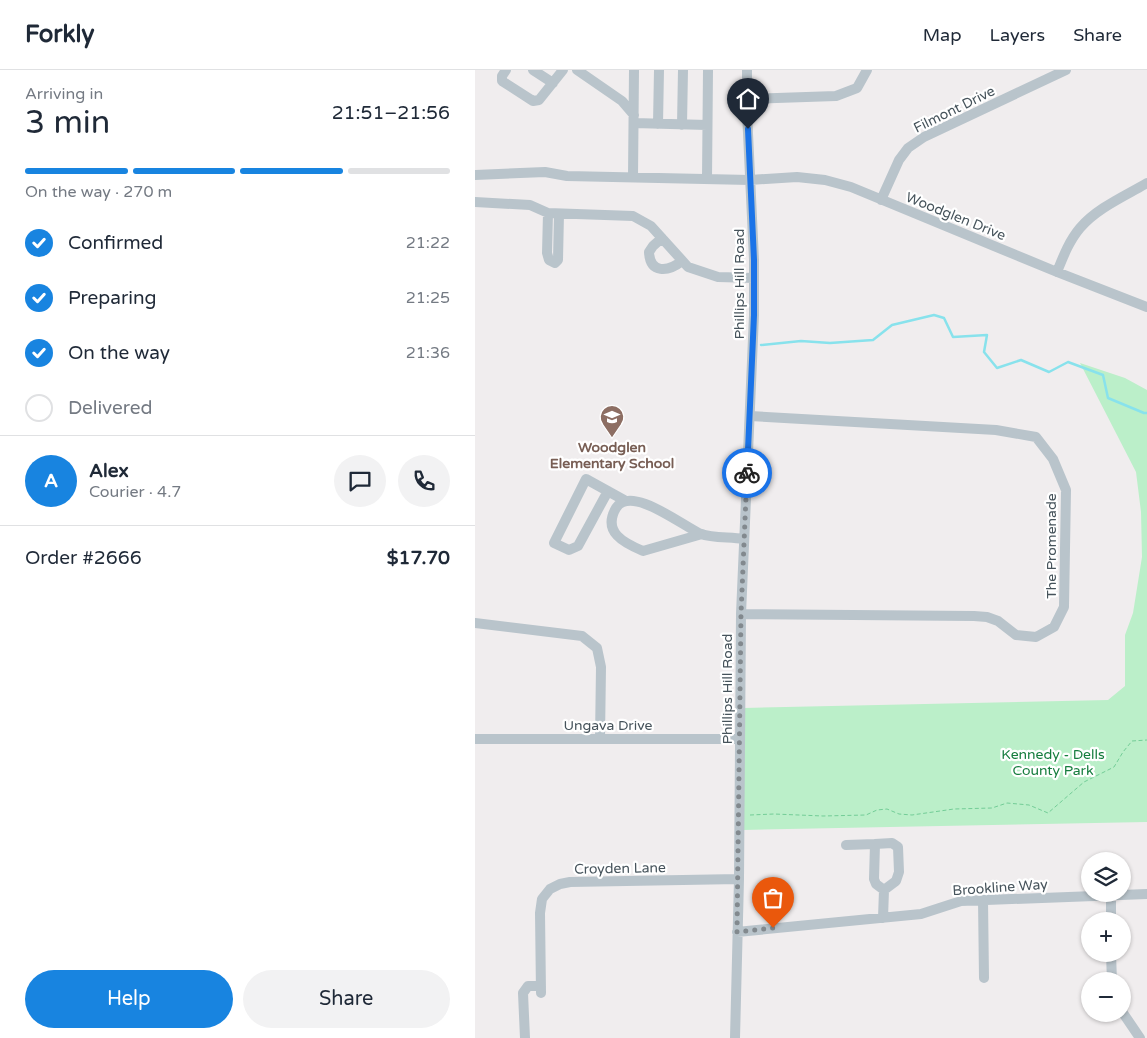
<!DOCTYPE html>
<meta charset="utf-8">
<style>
:root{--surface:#fff;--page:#f2f2f3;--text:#1f2937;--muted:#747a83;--line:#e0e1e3;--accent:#1884e0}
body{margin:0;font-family:"Varela Round",sans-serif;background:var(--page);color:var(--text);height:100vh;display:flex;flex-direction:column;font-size:19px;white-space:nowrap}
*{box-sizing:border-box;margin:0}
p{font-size:16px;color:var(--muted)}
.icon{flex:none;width:28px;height:28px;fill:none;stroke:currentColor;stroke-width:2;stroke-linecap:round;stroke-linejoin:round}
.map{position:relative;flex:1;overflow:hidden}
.side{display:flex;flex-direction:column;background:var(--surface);width:475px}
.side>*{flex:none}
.buttons{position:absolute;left:606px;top:782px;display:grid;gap:10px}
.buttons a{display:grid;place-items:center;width:50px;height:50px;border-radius:50%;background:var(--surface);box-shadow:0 1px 4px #0004;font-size:25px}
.pin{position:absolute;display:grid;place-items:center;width:42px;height:42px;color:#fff;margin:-51px -21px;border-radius:50% 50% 50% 0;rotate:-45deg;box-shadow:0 0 5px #0007}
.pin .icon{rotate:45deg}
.courier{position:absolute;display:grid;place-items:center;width:50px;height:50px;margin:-25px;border:4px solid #1a73e8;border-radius:50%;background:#fff;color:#222;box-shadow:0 1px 6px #0007}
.headline em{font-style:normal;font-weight:600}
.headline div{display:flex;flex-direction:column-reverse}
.headline{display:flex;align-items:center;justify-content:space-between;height:85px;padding:0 25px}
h1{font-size:32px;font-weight:600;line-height:38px}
.bar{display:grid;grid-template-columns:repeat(4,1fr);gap:8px 5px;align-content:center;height:60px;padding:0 25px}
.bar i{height:6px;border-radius:4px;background:var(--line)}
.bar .active{background:var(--accent)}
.bar p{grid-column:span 4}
.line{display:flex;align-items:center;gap:12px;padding:0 25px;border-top:1px solid var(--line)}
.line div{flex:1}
.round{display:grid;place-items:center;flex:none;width:52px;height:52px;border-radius:26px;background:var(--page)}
ol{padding:0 25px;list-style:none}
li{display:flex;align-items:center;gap:15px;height:55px}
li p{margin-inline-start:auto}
li .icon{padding:5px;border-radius:50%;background:var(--accent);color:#fff;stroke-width:4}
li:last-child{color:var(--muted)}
li i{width:28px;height:28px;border:2px solid var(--line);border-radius:50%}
.primary-button{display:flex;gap:10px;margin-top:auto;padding:10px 25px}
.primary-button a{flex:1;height:58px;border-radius:30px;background:var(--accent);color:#fff;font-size:20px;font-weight:600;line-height:58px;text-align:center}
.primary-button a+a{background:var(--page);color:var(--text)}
header{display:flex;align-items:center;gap:30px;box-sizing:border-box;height:70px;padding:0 25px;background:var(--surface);border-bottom:1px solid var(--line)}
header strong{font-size:24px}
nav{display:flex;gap:28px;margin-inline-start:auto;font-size:18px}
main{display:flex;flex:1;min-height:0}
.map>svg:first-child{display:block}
</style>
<header>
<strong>Forkly</strong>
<nav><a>Map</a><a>Layers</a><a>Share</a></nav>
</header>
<main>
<section class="side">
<div class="headline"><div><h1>3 min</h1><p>Arriving in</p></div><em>21:51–21:56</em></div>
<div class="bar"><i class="active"></i><i class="active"></i><i class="active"></i><i></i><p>On the way · 270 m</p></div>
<ol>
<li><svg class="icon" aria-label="check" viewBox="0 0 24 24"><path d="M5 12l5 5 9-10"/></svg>Confirmed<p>21:22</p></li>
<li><svg class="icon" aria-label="check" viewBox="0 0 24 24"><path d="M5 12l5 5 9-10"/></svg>Preparing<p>21:25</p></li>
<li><svg class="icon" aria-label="check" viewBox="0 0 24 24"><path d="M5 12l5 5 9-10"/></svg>On the way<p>21:36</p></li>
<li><i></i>Delivered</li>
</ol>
<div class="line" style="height:90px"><b class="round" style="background:var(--accent);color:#fff">A</b><div><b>Alex</b><p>Courier · 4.7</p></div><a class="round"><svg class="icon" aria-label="chat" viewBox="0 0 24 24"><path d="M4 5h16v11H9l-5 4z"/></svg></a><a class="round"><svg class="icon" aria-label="phone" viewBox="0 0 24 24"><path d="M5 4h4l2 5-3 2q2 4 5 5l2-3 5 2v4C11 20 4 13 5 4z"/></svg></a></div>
<div class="line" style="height:65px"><div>Order #2666</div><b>$17.70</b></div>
<div class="primary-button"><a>Help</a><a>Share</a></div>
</section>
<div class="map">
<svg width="672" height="968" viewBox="0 0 672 968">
<rect width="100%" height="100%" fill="#f0edee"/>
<path fill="#bbefc9" d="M605,293l45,15 22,12v432l-404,8 1,-122 364,-8 17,-14v-51l8,-22 9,-56 -1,-45 -5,-40z"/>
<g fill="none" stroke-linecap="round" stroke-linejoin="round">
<path stroke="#88e2ec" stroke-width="2.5" d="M286,275l40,-4 29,2 43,-3 19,-15 42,-10 10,3 9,19 34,-2 -3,17 13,16 24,-8 28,12 19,-10 35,13 5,23 36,15h3"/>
<path stroke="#73cd97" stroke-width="1" stroke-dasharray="4 2.5" stroke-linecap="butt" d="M275,745l24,-1 49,2 43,-1 11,-5 10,-1 12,5 13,1 42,-6 38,-1 15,-5 22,2 19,8 36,-31 30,-15 9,-15 9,-11 15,-1"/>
<path stroke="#b9c4cb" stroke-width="10" d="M31,0l-4,6v5l31,20 6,-1 24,-30
M58,0l20,13
M102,0l45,31 12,14
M272,29l89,-3 21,-8 10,-18
M159,53l73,2
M183,54l1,-54
M207,55l1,-55
M0,105l70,-3 22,4 183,4 47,-3 28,3 26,7 206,85 90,35
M158,107l1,-107
M232,109l1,-109
M406,130l18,-40 9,-12 16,-11 142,-67
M0,132l55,3 18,8 85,3 18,10 37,41 30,10 36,1
M73,143l-1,40 2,7 6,3 3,-3 1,-46
M187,168l-9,8 -4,6c1,22 19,20 33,9
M582,202c6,-15 12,-31 23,-44 17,-20 45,-32 67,-45
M133,421l-30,55 -9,4 -15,-7 32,-64 38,21
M227,464l-59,17c-19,-8 -41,-19 -27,-43 15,-24 68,19 85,26 11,4 30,3 42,5
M266,544l233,2 13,1 11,4 18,14 20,2 18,-10 10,-20 2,-117 -13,-31 -17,-22 -40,-7 -246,-14
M0,553l107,13 15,12 4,19 -1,71
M0,669h265
M371,775l29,-1
M636,825v26
M508,830l1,78
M408,848l1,-28 -8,-6 -2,-5 1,-35 17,-1 6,4 1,25 -3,9 -12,9
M262,862l184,-18 40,-13 186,-7
M636,884l1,27
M66,923l-1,-80 2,-14 8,-10 10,-5 10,-2 169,-3
M648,943l17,25
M50,968l-2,-45 5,-7h13
M260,968l4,-159 2,-265 13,-299v-55l-7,-148v-42"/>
</g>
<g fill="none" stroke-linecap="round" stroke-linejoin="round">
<path stroke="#82898e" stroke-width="5" stroke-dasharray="0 9" d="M272,403l-6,141 -4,318 36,-4"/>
<path stroke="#1a73e8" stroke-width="6" d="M272,403l7,-158v-55l-6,-131"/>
</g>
<defs>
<g id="school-pin" transform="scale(1.25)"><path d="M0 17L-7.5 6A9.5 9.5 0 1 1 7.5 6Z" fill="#8d6e63" stroke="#fff"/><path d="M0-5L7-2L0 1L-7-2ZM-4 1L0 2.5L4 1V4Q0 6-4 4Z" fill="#fff"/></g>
</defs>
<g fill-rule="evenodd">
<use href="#school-pin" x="137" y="347"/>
</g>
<g text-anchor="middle" stroke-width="4.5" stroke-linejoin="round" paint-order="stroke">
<g font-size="14" fill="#46535b" stroke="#fff">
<text transform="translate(479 39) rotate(-26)" y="5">Filmont Drive</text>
<text transform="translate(481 146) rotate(22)" y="5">Woodglen Drive</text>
<text transform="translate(264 214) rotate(-90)" y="5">Phillips Hill Road</text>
<text transform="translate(576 476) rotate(-90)" y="5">The Promenade</text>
<text transform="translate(252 619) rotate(-90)" y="5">Phillips Hill Road</text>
<text x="133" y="660">Ungava Drive</text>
<text transform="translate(145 798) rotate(-1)" y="5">Croyden Lane</text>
<text transform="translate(525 817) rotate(-4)" y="5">Brookline Way</text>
</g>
<g font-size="14" font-weight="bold" fill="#785e54" stroke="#fff">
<text x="137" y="382">Woodglen<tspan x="137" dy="16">Elementary School</tspan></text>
</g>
<g font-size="14" fill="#167d3e" stroke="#fff">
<text x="578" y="689">Kennedy - Dells<tspan x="578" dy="16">County Park</tspan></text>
</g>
</g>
</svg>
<div class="buttons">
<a><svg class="icon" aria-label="layers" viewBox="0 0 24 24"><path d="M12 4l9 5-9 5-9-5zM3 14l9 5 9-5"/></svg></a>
<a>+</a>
<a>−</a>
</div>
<div class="pin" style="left:298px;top:858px;background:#ea580c"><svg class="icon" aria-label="bag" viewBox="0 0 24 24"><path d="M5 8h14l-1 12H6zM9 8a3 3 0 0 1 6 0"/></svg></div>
<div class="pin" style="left:273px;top:59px;background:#1f2937"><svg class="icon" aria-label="home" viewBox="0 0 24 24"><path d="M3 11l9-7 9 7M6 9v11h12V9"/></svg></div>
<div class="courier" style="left:272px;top:403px"><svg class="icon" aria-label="bike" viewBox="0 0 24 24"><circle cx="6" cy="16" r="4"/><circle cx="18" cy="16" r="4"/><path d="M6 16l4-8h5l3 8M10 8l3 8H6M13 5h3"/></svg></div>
</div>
</main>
